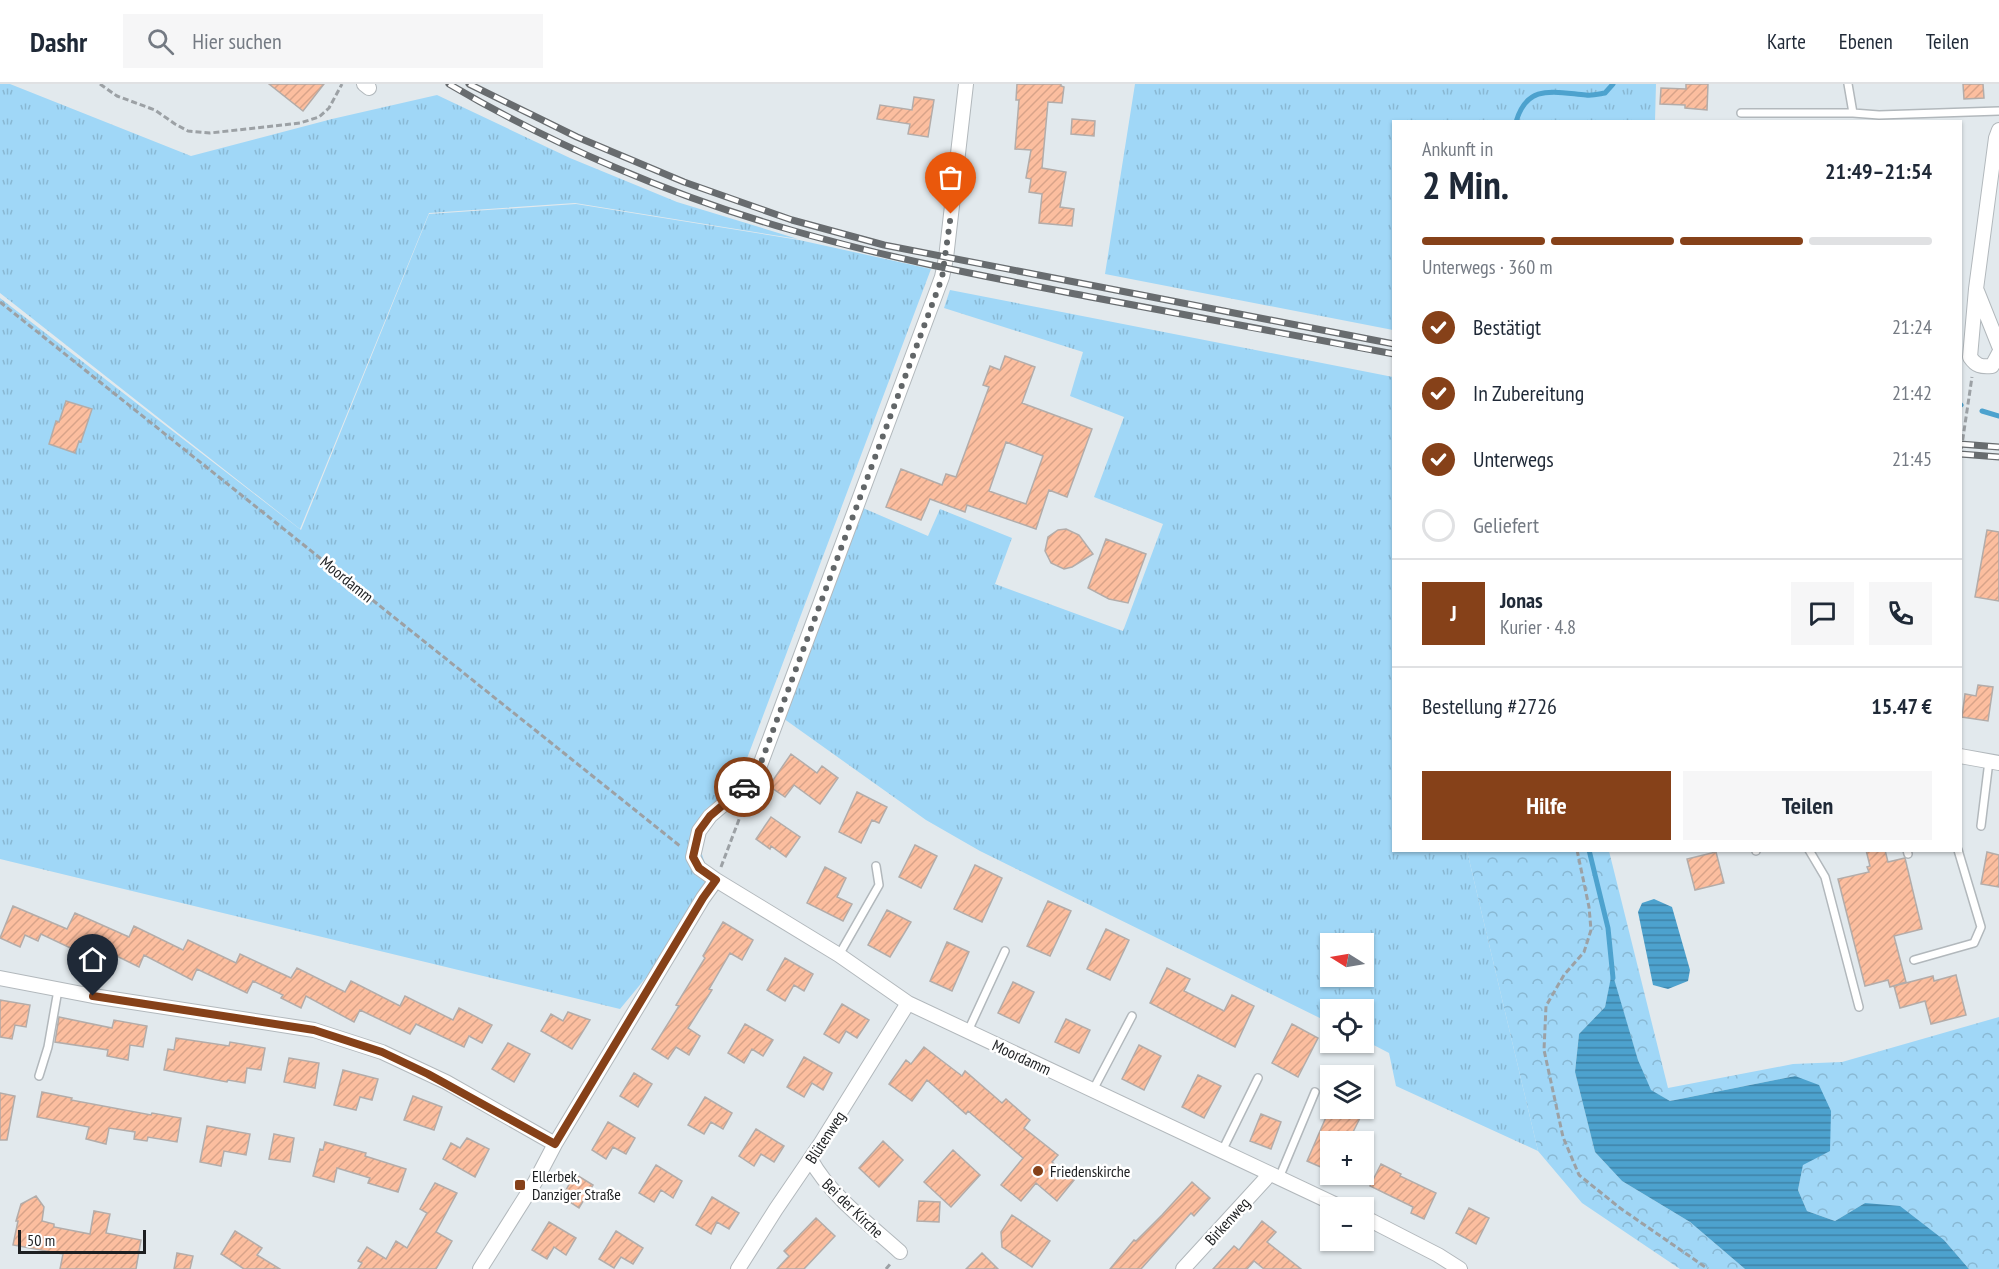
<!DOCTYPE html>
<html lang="de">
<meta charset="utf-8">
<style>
:root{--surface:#fff;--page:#f6f6f7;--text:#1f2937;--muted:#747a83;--line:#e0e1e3;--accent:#864119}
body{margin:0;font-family:"PT Sans Narrow",sans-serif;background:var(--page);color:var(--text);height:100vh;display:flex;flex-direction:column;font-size:22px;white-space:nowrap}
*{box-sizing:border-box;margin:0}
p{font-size:20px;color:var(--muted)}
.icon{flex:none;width:33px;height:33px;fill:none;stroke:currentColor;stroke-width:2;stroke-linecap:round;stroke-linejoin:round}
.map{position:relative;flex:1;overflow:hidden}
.drawer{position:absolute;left:1392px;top:36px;width:570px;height:732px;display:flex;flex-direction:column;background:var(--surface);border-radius:0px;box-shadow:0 2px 4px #0004}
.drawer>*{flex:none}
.needle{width:39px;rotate:281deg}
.buttons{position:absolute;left:1320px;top:849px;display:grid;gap:12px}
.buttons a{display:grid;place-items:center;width:54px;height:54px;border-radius:0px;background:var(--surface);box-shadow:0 2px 4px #0004;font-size:30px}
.scale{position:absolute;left:18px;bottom:15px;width:128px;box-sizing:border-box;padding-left:6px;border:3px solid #1d1f21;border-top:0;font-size:16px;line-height:21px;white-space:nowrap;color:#1d1f21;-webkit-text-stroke:4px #fff;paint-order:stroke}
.pin{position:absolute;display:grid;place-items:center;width:51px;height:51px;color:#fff;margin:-62px -26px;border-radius:50% 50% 50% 0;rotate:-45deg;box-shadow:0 0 6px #0007}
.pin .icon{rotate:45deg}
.courier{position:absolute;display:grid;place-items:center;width:60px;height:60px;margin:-30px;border:4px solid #864119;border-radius:50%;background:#fff;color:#222;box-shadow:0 2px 8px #0007}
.head em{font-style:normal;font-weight:700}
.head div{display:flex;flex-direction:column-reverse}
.head{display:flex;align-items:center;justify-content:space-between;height:102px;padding:0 30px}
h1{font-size:39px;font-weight:700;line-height:45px}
.bar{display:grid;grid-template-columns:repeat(4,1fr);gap:9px 6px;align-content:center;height:72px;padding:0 30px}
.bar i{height:8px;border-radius:4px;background:var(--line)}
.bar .on{background:var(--accent)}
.bar p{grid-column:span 4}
.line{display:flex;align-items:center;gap:15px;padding:0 30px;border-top:2px solid var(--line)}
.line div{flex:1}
.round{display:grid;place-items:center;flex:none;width:63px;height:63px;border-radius:0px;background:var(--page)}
ol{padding:0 30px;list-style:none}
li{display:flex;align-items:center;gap:18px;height:66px}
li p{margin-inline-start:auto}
li .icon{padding:6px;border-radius:50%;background:var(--accent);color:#fff;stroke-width:4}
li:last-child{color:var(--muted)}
li i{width:33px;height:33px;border:3px solid var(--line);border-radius:50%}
.button{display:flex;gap:12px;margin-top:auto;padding:12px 30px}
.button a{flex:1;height:69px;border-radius:0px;background:var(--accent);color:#fff;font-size:24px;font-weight:700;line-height:69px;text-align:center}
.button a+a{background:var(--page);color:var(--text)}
header{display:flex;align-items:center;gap:36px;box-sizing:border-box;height:84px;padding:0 30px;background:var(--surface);border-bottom:2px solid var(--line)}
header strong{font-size:28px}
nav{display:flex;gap:33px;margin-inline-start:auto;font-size:21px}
.search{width:420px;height:54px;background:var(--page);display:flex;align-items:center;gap:15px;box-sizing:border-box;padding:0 21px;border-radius:0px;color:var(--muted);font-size:22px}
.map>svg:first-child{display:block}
</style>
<header>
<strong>Dashr</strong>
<div class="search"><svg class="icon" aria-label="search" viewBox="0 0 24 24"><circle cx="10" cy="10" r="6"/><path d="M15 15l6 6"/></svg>Hier suchen</div>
<nav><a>Karte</a><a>Ebenen</a><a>Teilen</a></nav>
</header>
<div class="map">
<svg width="1999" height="1185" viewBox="0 0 1999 1185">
<defs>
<pattern id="grass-tufts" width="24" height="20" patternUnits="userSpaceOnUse" patternTransform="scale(1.5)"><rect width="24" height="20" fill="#a0d7f7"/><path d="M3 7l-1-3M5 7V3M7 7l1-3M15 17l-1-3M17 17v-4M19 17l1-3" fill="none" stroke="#89b8d3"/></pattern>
<pattern id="forest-crowns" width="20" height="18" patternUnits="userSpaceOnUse" patternTransform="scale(1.5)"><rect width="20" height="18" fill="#a0d7f7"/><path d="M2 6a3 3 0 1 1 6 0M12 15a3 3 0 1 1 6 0" fill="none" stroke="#89b8d3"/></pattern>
<pattern id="water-rules" width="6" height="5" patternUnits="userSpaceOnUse" patternTransform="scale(1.5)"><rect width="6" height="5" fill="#4da2ce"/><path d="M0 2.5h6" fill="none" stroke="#3f83a7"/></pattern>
<pattern id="building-hatch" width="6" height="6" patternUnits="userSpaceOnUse" patternTransform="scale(1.5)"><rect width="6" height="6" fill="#fcbe9f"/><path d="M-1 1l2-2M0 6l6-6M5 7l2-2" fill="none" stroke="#d8a389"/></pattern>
</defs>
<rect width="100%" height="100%" fill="#e2e9ed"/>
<path fill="url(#grass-tufts)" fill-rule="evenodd" d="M0,0h10l181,72 141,-37 105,-24 133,63 107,44 121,37 -223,-36 -146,10 -129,316 -300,-236z
M1135,0h521l-1,37 -261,1 -1,208 -288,-56z
M576,120l223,36 132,29 -194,516c-16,18 -39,19 -42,48l20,61 -95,115 -620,-150v-561l301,232 128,-316z
M950,206l443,87 1,473 73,1 71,300 -142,-65 -7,-33 -25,-13v-30h-34v13l-350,-172 -54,-31 -146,-104 83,-208 65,28 12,-27 72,29 -17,46 128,47 40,-107 -69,-27 30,-80 -54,-21 13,-44 -139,-44zM1330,860h34v32h-34z"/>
<path fill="url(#forest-crowns)" d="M1467,767h142l59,237 125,-24 49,-2 157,-45v252h-30l-25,-29 -79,-37 -30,18 -28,-10 -9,-21 5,-25 -8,-89 -125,25 -20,-11 -12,-30 -26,-86 -7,33 -26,27 -4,38 20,80 27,29 68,41 55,47h-65l-98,-66 -44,-52z"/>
<path fill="url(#water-rules)" d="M1654,815l18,8 18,63 -2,11 -20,8 -15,-4 -15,-73 4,-9z
M1612,888l26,88 13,30 19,11 125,-25 24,9 12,26 -1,40 -27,14 -5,25 9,21 28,10 30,-18 35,3 44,34 25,29h-224l-55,-47 -68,-41 -27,-29 -20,-80 4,-38 26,-27z"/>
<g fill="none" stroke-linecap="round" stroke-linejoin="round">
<path stroke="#4da2ce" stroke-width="5" d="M1516,38c11,-38 36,-30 70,-27 6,1 13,-1 19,-2l8,-9
M1960,320l1,1
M1982,327l17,5
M1589,766l19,78 5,50"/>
</g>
<path fill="url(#building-hatch)" stroke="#b3aca9" stroke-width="1.5" fill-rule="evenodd" d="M269,0h55l-21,27z
M1017,0h44v2l3,1 -2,16 -14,-1 -6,66 24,4 -6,35 14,2 -2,17 -33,-3 3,-29 -13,-2 2,-13 -5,-1 5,-28 -16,-1 4,-49h-3z
M1686,0h22l-1,26 -22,-2v-3l-25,-1 1,-16 25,1z
M1963,0h20l1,14 -20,1z
M914,13l20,3 -6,37 -20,-3 2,-10 -33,-5 3,-14 32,5z
M1072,35l23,2 -1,15 -23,-2z
M1005,272l30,11 -13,36 70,26 -25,68 -18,-7 -13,39 -69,-24 -2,7 -35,-13 -9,21 -35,-13 15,-38 41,16 4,-11 10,3 33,-90 -6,-2 7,-19 10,4zM1006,358l37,14 -17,48 -37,-13z
M66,317l26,8 -11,33 -2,-1 -4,12 -26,-9 7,-23 3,1z
M1066,445l13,6 14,19 -21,13 -8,2 -13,-6 -6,-12 3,-14 10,-7z
M1987,446l12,2v69l-24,-4z
M1106,455l40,15 -18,49 -19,-4 -21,-11z
M1978,601l15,2 -5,34 -26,-4 3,-23 11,2z
M791,670l26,19 5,-7 16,12 -18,26 -26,-19 -9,12 -16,-11z
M857,708l30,15 -8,16 -7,-3 -11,23 -22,-11z
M771,733l29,20 -14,20 -15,-11 -1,3 -14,-10z
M915,761l22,11 -16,32 -22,-11z
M1866,766h19l3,12 17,-4 17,71 -28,7 12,46 -16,5 -2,-7 -23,6 -27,-107 31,-7 -2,-5 3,-1z
M1716,768l8,31 -29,7 -8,-31z
M1987,768l12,3v32l-18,-3z
M975,781l27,13 -20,44 -28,-13z
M825,783l21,11 -9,19 15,7 -9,17 -36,-18z
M1048,817l23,10 -21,45 -23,-10z
M13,822l54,23 8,-16 54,24 5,-11 49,24 5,-10 48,23 4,-9 51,24 6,-10 48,24 6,-11 49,25 5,-10 48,24 6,-12 33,17 -10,18 -13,-7 -5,11 -48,-23 -6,10 -50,-24 -6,12 -48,-26 -5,12 -20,-10 2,-3 -30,-14 -6,12 -50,-24 -5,11 -48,-25 -5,12 -53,-26 -5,12 -40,-19 -3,7 -13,-6 -5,12 -20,-9z
M887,826l24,12 -21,35 -22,-12z
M723,838l30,18 -11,20 -12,-7 -21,36 3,1 -24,38 12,8 -11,19 -13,-8 -8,12 -16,-10 27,-43 -3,-1 29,-47 -2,-2z
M1106,845l23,11 -19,40 -23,-11z
M947,858l22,10 -17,39 -22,-10z
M785,874l28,16 -9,17 -10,-6 -9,16 -18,-11z
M1167,884l23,11 -6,12 40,20 8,-16 22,11 -19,41 -85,-44z
M1956,891l10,40 -35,9 -6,-23 -25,7 -6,-22 39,-10 1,5z
M1013,898l21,10 -15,31 -21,-10z
M0,916l30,5 -4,22 -11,-2 -3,14 -12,-2z
M842,920l27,16 -12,18 -11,-7 -7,12 -15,-9z
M568,928l22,8 -18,29 -31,-18 10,-17 12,7z
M59,933l53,11 2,-8 33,6 -4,21 -13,-2 -2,15 -21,-4 1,-6 -53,-8z
M1066,935l24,11 -11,23 -24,-11z
M745,940l28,16 -10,16 -11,-7 -8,14 -16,-10z
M1292,940l26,14 -20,39 -26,-14z
M176,954l53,8 1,-4 35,6 -4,22 -14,-2 -2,15 -17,-3 -1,2 -63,-12 4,-21 6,1z
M508,959l22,11 -16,28 -22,-13z
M1139,961l22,11 -17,34 -22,-11z
M924,963l38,29 3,-5 37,32 4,-4 24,21 -6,8 34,27 -6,7 22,18 -17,21 -21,-18 -15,18 -20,-16 22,-27 -55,-47 -2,3 -39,-34 -15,21 -23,-17 17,-24 5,4z
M804,973l28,16 -9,17 -11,-7 -8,14 -17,-10z
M289,974l30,5 -4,25 -31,-6z
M343,986l35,9 -6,21 -12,-3 -4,13 -22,-5z
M634,989l18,11 -14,23 -18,-11z
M1198,991l23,11 -17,32 -22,-11z
M42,1008l30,6 -1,2 80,15 1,-2 29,5 -4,24 -29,-5 -1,4 -13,-2 1,-7 -26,-4 -3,16 -20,-5 3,-12 -52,-10z
M0,1009l15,3 -8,44h-7z
M413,1012l29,11 -8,23 -30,-10z
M705,1013l27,16 -9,16 -12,-7 -7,12 -16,-9z
M1330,1024h35l-17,34h-18v29l-23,-10z
M1261,1030l20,8 -10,27 -21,-8z
M608,1038l27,16 -9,16 -13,-7 -7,12 -14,-9z
M207,1042l43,8 -4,21 -22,-4 -3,15 -21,-4z
M756,1045l28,17 -10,16 -13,-8 -7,12 -15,-10z
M274,1050l20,4 -4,24 -21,-3z
M467,1054l22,11 -14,28 -32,-18 8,-16 9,5z
M883,1057l20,19 -24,27 -20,-19z
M325,1058l41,11 -1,3 41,13 -8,23 -30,-9 2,-5 -33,-10 -3,14 -21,-6 7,-27 3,1z
M953,1066l27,25 -29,32 -27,-25z
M1381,1080l20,10 -1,2 36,17 -12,26 -13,-6 2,-6 -43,-21z
M656,1081l26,16 -9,17 -12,-8 -7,12 -15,-9z
M575,1090l18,11 -14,23 -17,-11z
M1192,1098l18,16 -16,18 -3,-3 -50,56h-31l24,-29 2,1 26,-26z
M435,1099l22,10 -21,39 16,9 -16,28h-78l4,-6 -4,-2 9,-14 19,12 10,-18 11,7 20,-35 -7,-4z
M36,1112l8,11 -2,14 12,3v3l36,7 4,-23 16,3 -4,19 35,7 -5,29h-76l3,-15 -50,-9 5,-24h-2l5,-17z
M712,1113l27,16 -10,16 -12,-7 -6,12 -15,-9z
M919,1117l21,1 -1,20 -22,-1z
M1469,1124l20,10 -13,26 -20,-11z
M1012,1131l38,26 -18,26 -30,-20 -1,-15z
M816,1134l19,18 -31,33h-27l12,-13 -5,-5z
M1262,1137l14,11 -9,10 34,27h-37l-10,-8 -7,8h-34l21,-23 5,4z
M549,1138l27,16 -10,17 -12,-8 -7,12 -15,-9z
M235,1147l27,17 -5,7 23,14h-36l-23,-15z
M616,1147l27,17 -10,16 -12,-7 -7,11 -15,-9z
M177,1169l16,3 -3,13h-16z
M982,1169l16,16h-32z"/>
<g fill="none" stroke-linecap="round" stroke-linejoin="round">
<g stroke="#b2b8bc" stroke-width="10">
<path id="service" d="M1848,0l5,29
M1741,29h112l26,2 120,-4
M1981,742l8,-65
M1756,766v1
M1809,766l16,27 34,130
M1907,766l1,4
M839,871l40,-70 -3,-19
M1914,876l60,-17 7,-16 -23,-77
M968,947l37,-80
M39,992l9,-29 10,-57
M1093,1006l39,-74
M1222,1067l36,-73
M1279,1094l36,-86"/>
</g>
<g stroke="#b2b8bc" stroke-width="16">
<path id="minor" d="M364,0l5,4
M966,0l-20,174 -4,19 -183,491 -15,19 -34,29 -11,15 -6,26 6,11 17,12 123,75 69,48 435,205
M1999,46l-3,8 -20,151 -6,68c6,9 11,10 22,9l7,-13
M1977,207l22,55
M1960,672l39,7
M0,894l93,18 221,34 68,22 64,30 109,62
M811,1076c19,35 59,65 89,92
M1364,1133l74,38 22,14
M480,1185l55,-87 20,-38 148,-246 13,-18
M738,1185l38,-60 45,-66 87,-140
M1183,1185l87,-95"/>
</g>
<path stroke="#9ca1a5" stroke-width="3" stroke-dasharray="6 3" stroke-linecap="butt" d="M100,0l17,12 38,14 20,14 13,7 22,2 90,-10 19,-6 10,-9 13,-24
M0,218l680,544
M1960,374l12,-81
M1577,766l12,57 2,23 -7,22 -20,23 -18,31 -2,44 19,87 16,38 41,33 88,61
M721,783l22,-58
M886,1185l5,-6"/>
<use href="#service" stroke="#fff" stroke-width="7"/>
<use href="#minor" stroke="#fff" stroke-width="14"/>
<g stroke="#686c6f" stroke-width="7">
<path id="rail" d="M449,0c103,61 226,113 342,146 100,29 202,48 305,68 99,19 198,38 298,56
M469,0l108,53 107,45 108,38 92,25 510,99
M1960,360l39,3
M1960,370l39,3"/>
</g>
<use href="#rail" stroke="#fff" stroke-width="4.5" stroke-dasharray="14" stroke-linecap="butt"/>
</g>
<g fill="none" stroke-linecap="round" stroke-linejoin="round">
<path stroke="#626668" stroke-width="6" stroke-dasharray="0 10.8" d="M744,703l15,-19 183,-490 9,-64"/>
<path stroke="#864119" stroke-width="8" d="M93,912l221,34 68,22 46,22 127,70 148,-246 13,-18 -17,-12 -6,-11 6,-26 11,-15 34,-29"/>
</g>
<g fill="#864119" stroke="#fff" stroke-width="2">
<circle cx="1038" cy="1087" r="6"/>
<rect x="514" y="1095" width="12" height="12" rx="3"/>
</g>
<g text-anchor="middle" stroke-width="5" stroke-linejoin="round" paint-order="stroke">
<g font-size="16" fill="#1d1f21" stroke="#fff">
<text transform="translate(347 495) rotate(39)" y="6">Moordamm</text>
<text transform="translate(1022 973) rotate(25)" y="6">Moordamm</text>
<text transform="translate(825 1053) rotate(-57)" y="6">Blütenweg</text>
<text transform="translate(853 1124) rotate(44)" y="6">Bei der Kirche</text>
<text transform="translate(1227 1137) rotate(-48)" y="6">Birkenweg</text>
</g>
<g font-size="16" fill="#1d1f21" stroke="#fff" text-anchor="start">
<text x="1050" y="1093">Friedenskirche</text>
<text x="532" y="1098">Ellerbek,<tspan x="532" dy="18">Danziger Straße</tspan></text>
</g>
</g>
</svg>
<div class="buttons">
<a><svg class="needle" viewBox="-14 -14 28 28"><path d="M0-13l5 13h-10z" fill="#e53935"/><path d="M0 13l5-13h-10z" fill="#747a83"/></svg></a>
<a><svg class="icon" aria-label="locate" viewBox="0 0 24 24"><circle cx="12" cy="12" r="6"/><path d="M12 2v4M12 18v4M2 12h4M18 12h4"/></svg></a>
<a><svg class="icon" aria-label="layers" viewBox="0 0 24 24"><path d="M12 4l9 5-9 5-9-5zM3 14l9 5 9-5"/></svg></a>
<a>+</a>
<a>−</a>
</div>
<div class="scale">50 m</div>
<div class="pin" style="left:951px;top:130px;background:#ea580c"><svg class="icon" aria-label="bag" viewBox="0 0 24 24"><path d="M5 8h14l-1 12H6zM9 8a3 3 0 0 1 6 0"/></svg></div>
<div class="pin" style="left:93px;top:912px;background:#1f2937"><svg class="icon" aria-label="home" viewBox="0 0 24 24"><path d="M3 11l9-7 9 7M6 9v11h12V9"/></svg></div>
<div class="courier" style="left:744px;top:703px"><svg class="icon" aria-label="car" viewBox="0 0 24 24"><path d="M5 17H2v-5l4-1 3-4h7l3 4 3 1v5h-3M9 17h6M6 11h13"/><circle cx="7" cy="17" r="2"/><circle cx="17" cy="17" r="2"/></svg></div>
<section class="drawer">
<div class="head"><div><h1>2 Min.</h1><p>Ankunft in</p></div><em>21:49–21:54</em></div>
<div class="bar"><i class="on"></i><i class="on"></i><i class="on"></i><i></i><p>Unterwegs · 360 m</p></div>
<ol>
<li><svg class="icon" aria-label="check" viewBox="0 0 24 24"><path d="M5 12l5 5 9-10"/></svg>Bestätigt<p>21:24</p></li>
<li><svg class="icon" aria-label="check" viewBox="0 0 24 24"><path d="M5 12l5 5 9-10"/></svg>In Zubereitung<p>21:42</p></li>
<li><svg class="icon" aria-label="check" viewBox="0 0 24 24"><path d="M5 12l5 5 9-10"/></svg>Unterwegs<p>21:45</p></li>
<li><i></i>Geliefert</li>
</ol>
<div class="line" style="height:108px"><b class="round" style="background:var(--accent);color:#fff">J</b><div><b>Jonas</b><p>Kurier · 4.8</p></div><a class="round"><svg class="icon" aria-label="chat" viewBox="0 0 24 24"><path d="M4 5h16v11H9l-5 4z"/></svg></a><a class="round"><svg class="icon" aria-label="phone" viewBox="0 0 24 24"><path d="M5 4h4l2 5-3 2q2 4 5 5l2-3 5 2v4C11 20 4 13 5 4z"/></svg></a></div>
<div class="line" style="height:78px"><div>Bestellung #2726</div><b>15.47 €</b></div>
<div class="button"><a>Hilfe</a><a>Teilen</a></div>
</section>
</div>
